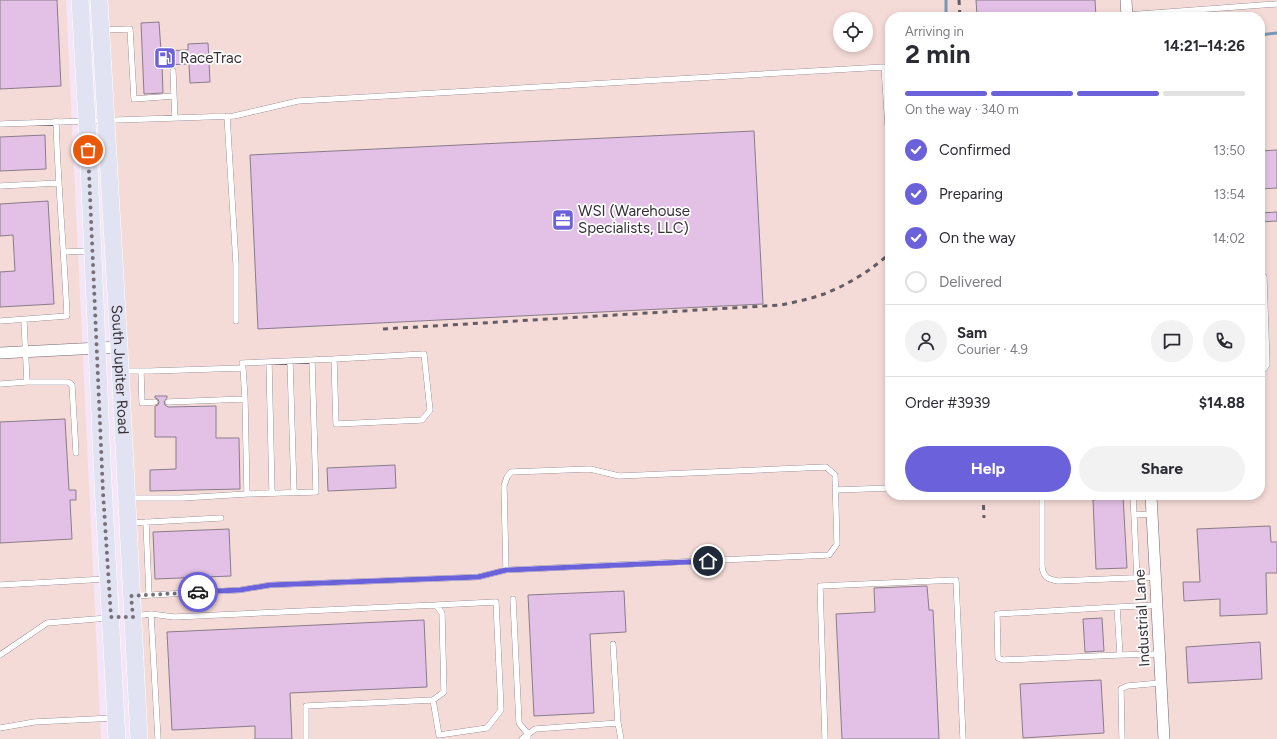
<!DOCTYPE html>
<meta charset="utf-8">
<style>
:root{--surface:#fff;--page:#f2f2f3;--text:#2b2b33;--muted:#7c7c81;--line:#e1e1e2;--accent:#6b61db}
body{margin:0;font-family:Figtree,sans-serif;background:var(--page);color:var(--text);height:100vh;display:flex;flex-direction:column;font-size:15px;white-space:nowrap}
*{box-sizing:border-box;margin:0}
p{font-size:13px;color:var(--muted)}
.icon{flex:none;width:22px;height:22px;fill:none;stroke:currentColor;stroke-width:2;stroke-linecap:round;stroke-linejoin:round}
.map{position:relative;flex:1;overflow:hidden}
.side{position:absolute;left:885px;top:12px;width:380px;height:488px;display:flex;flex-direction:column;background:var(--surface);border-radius:16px;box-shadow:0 2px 6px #0003}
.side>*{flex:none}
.controls{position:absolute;left:833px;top:12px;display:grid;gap:8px}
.controls a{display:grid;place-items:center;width:40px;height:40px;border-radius:50%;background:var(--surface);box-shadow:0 2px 6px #0003;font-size:20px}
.pin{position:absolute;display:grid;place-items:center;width:34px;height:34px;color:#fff;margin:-17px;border:2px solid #fff;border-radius:50%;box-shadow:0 1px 4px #0007}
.courier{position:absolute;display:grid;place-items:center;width:40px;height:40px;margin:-20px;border:3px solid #6b61db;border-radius:50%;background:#fff;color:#222;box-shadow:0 1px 5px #0007}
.head em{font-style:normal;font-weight:700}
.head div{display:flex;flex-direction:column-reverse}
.head{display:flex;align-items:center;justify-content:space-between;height:68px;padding:0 20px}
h1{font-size:26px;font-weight:700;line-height:30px}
.bar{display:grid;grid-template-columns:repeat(4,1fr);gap:6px 4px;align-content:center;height:48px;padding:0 20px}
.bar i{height:5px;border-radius:3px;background:var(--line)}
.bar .selected{background:var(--accent)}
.bar p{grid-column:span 4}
.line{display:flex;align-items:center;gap:10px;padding:0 20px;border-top:1px solid var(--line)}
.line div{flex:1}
.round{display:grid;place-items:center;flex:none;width:42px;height:42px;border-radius:21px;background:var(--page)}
ol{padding:0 20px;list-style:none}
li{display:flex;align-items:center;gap:12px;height:44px}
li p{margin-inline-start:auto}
li .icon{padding:4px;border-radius:50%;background:var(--accent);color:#fff;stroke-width:4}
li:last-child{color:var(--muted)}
li i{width:22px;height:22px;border:2px solid var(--line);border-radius:50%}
.action{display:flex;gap:8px;margin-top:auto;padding:8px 20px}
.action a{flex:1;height:46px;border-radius:24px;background:var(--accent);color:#fff;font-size:16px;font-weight:700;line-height:46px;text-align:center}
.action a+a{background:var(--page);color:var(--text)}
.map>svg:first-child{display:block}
</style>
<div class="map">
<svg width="1277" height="739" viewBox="0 0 1277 739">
<rect width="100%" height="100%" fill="#f4e6f6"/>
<path fill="#f5dbd7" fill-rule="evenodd" d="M0,0h66l35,739h-101z
M108,0h1169v739h-1131l-13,-241zM890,17h370v478h-370zM840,19h26v26h-26z"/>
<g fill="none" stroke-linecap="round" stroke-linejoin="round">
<path stroke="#7797b9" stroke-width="3" d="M946,0v17
M1260,35l17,-2"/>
</g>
<path fill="#e3c1e6" stroke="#897c8a" d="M0,0h57l4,86 -61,3z
M976,0h119l1,17h-73v-4l-46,2z
M159,22l2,29 27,-1v-6l20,-1 2,39 -20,1 -1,-19 -27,1 1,28 -19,1 -3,-71z
M754,131l9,173 -505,25 -8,-174z
M45,135l1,34 -46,2v-34z
M1277,150v38l-17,1v-38z
M48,201l6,103 -54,3v-35l15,-1 -2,-36 -13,1v-32z
M1277,212v9l-17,1v-9z
M155,396h12v2l-3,4 1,3 3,2 48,-1v32h23l1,51 -90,2v-21l26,-1v-32h-21v-31l3,-1 1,-3 -1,-3 -3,-1z
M65,419l4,71h7v10h-6l2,39 -72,4v-121z
M395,465l1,23 -68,3 -1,-23z
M1099,495h24l4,73 -31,1 -3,-69 6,-1z
M1270,526l1,16h6v31h-11l1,41 -47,2v-17l-36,2 -1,-19h17l-3,-53z
M229,529l2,47 -76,3 -2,-47z
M927,586l2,24h4l6,129h-97l-6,-125 39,-2 -1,-24z
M624,591l2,41 -36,2 4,79 -60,3 -6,-121z
M1102,618l2,33 -19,1 -2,-33z
M424,620l3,67 -137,6 2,46h-37v-13l-83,4 -5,-98z
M1260,642l2,37 -74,4 -2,-36z
M1101,680l3,53 -81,5 -3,-54z"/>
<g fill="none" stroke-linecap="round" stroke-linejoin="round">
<g stroke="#716572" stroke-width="6">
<path id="lane" d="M1127,15l150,-11
M103,30l27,-1 4,70 40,-3 -1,-25
M174,96l1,22
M227,116l9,148v57
M0,124l234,-8 64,-15 586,-34 6,90
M0,186l58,-3
M64,252l26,-1
M0,321l67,-5c-3,-65 -9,-130 -11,-195
M24,321l3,61
M290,361l4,132
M269,362l3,131
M243,368l-1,-5 92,-4 2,65 86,-4 8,-10 -6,-56 -90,5
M123,371h28l92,-3 2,31 -77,3
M1260,371l3,-1 4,-5 -3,-88
M141,372l1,31 13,-1
M0,384l27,-2h41l4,3 4,68
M245,399l2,95
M836,490l54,-2
M1042,495v72c2,11 6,12 16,14l97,-4
M1133,495l4,83
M128,498h54l65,-4 69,-2 -4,-132
M1134,515l18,-1
M146,522l3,73
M131,523l90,-5
M0,585l106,-6
M134,596l106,-6 30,-5 208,-8 28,-7 323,-15 8,-11 -2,-69 -9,-8 -207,9 -29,-7 -79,3 -4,5 -3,9 2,84
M513,599l6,124 9,11v5
M1156,605l-39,2 3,48 39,-1
M1117,607l-120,7 1,44 5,2 117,-5
M151,614l7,125
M135,616l16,-2 23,3 262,-12 6,8 2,79 -11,8 -127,6v33
M0,655l47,-32 61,-5
M433,700l6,35 48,-7 14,-18 -5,-108 -60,3
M618,723l3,16
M0,728l34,-6 80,-4
M522,739l13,-10 83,-6 -5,-79
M825,739l-5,-153 136,-6 7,159
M1122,739l-1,-50 6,-3 33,-3"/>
</g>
<g stroke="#716572" stroke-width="12">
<path id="street" d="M1126,0l1,17
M0,353l119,-6
M1151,495l13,244"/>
</g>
<g stroke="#fff" stroke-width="18">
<g id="primary">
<path d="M80,0l7,121 16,362 14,256"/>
<path id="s1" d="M99,0l20,347 20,392"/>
</g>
</g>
<use href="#lane" stroke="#fff" stroke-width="5.5"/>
<use href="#street" stroke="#fff" stroke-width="11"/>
<use href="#primary" stroke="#e2e3f2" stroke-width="17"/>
<path stroke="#645c64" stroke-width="3" stroke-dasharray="5 5" stroke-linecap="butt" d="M959,0l1,17
M383,329l398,-24c14,-3 29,-6 43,-11 23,-9 48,-24 66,-41
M983,495l1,23"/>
</g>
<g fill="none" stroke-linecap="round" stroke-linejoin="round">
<path stroke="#787079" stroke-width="4" stroke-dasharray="0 7.2" d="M88,150l15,342 8,125h22l-2,-21 67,-4"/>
<path stroke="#6b61db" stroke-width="5" d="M198,592l42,-2 30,-5 208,-8 28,-7 202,-9"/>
</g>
<defs>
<g id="fuel-square" transform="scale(1.15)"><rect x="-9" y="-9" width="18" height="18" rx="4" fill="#6b61db" stroke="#fff"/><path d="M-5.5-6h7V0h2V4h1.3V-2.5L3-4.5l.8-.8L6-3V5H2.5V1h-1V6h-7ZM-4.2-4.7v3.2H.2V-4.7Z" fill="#fff"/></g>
<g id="office-square" transform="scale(1.15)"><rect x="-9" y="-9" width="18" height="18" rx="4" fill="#6b61db" stroke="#fff"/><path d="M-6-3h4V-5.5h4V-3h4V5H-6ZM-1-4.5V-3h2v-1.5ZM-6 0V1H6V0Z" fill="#fff"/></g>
</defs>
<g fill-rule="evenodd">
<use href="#fuel-square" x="165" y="58"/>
<use href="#office-square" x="563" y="220"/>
</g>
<g text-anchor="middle" stroke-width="3.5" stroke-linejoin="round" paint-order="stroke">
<g font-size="15" fill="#353035" stroke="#fff" text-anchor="start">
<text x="180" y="63">RaceTrac</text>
<text x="578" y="216">WSI (Warehouse<tspan x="578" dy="17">Specialists, LLC)</tspan></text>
</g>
<g font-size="15" fill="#353035" stroke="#fff">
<text dy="5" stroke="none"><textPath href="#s1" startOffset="370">South Jupiter Road</textPath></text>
<text transform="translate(1142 618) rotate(-93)" y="5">Industrial Lane</text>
</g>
</g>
</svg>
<div class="controls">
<a><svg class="icon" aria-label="locate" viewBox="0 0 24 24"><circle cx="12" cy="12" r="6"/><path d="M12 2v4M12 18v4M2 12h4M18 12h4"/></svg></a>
</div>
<div class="pin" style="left:88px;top:150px;background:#ea580c"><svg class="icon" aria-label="bag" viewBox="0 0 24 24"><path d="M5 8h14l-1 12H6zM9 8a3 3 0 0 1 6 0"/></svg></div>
<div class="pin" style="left:708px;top:561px;background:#1f2937"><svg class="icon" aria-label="home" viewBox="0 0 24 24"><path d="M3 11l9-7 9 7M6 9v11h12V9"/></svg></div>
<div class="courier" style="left:198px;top:592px"><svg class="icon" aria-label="car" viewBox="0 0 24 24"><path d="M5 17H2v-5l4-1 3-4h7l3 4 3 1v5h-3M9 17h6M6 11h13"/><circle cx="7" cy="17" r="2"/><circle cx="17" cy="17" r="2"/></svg></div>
<section class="side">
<div class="head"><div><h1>2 min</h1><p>Arriving in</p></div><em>14:21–14:26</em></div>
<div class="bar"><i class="selected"></i><i class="selected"></i><i class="selected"></i><i></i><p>On the way · 340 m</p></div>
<ol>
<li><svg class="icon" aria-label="check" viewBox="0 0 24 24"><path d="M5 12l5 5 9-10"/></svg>Confirmed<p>13:50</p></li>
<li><svg class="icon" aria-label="check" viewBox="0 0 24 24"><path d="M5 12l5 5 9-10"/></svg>Preparing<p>13:54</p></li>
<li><svg class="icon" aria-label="check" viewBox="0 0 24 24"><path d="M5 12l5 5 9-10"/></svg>On the way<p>14:02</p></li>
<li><i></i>Delivered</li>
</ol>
<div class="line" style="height:72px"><a class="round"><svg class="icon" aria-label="person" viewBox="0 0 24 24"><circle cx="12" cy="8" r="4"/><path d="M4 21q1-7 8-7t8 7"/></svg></a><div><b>Sam</b><p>Courier · 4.9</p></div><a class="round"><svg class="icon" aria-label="chat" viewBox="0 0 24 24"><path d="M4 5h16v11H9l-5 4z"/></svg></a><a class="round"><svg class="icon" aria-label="phone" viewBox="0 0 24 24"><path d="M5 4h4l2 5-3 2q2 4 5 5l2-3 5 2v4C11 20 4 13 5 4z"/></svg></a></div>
<div class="line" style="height:52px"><div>Order #3939</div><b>$14.88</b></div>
<div class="action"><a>Help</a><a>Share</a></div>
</section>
</div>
